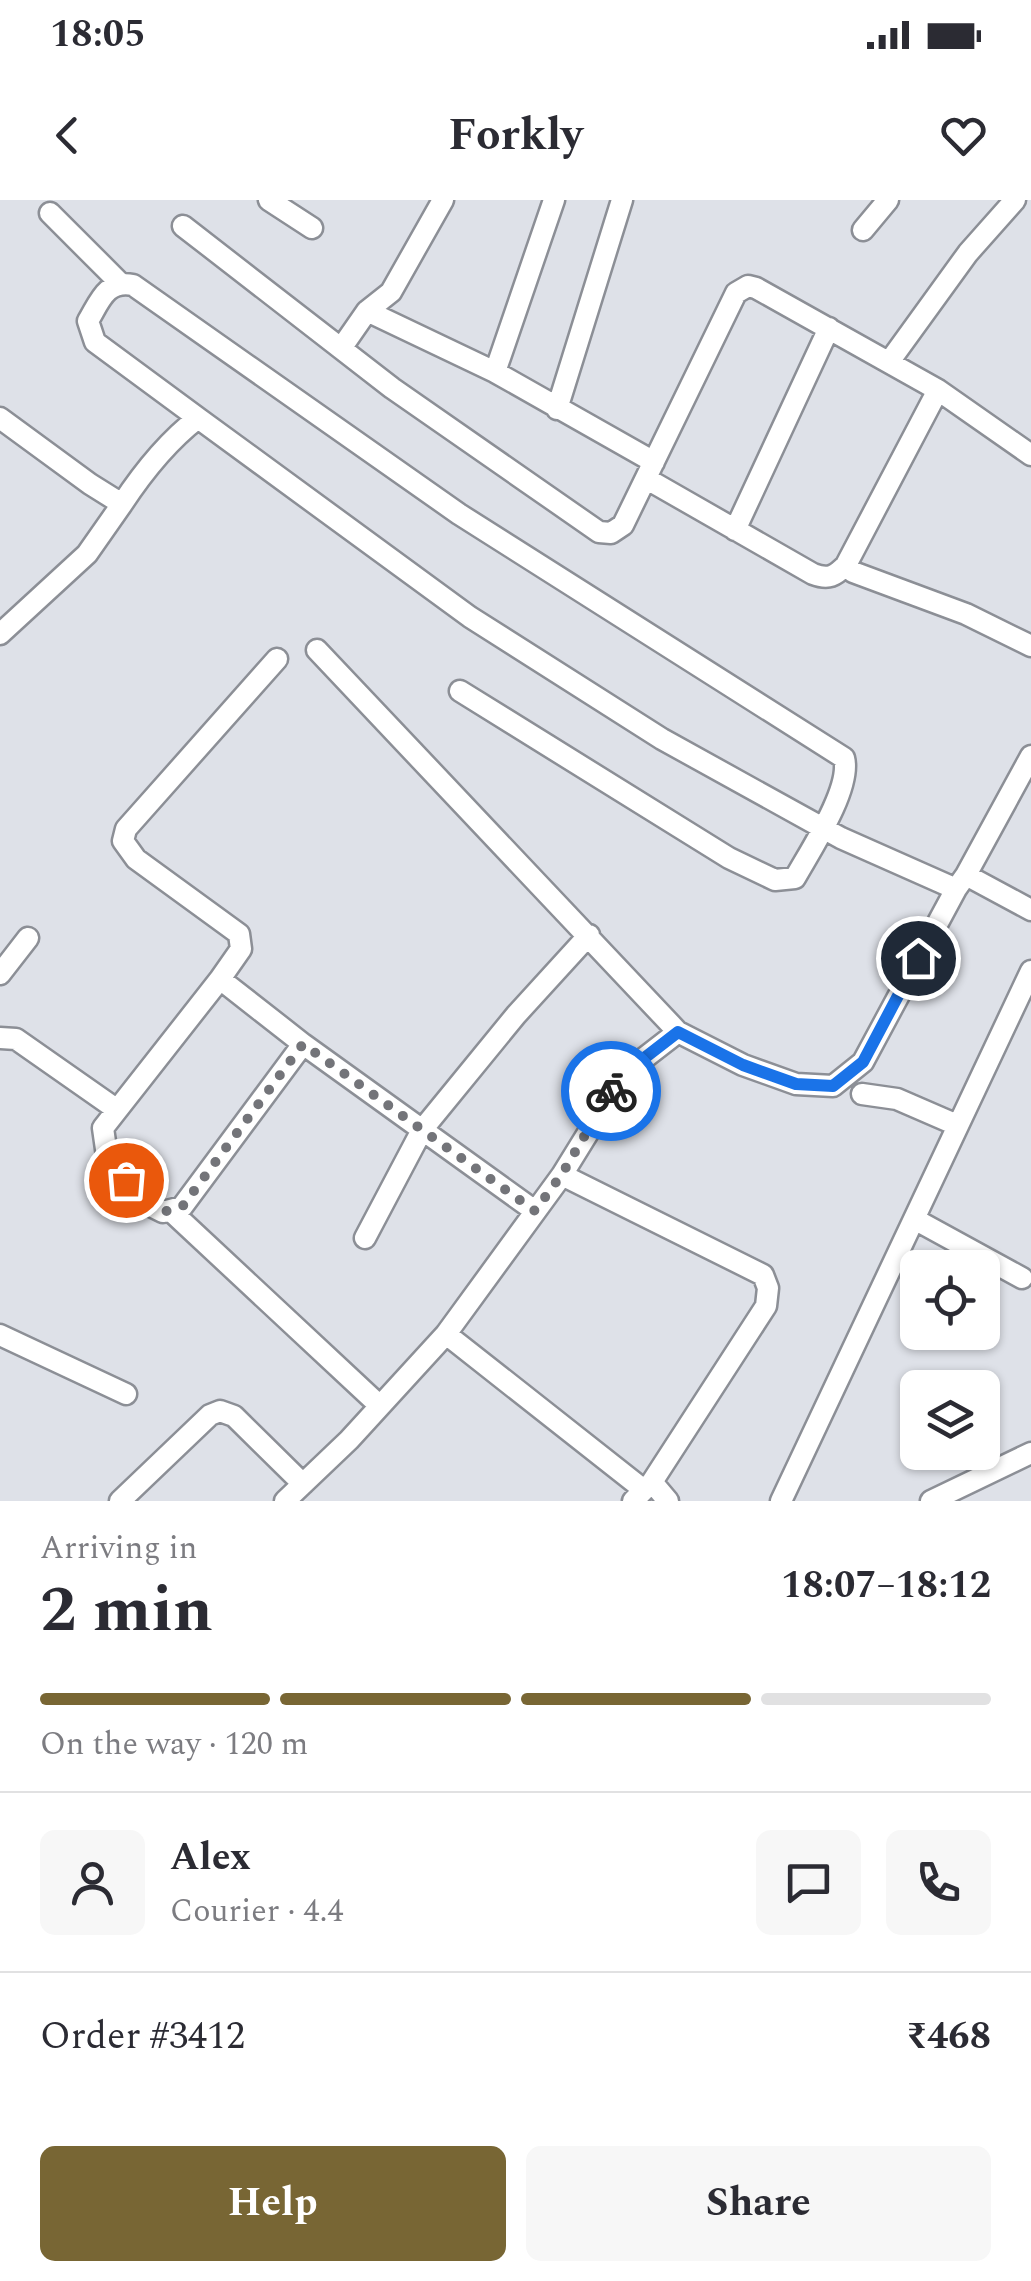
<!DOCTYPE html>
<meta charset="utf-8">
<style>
:root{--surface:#fff;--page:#f7f7f7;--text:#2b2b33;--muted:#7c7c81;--line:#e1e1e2;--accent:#786634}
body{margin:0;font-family:Spectral,serif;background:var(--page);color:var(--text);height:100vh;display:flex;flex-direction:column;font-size:38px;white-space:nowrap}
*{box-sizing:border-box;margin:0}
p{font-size:32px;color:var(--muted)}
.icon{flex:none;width:55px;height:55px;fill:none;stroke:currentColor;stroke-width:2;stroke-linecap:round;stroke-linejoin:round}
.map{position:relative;height:1301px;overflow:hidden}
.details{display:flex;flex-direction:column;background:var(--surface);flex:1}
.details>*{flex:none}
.tools{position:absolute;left:900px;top:1050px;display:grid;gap:20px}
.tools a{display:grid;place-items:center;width:100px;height:100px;border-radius:15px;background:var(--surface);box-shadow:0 2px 8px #0004;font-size:50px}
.pin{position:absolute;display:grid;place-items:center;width:85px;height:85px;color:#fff;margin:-42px;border:5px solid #fff;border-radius:50%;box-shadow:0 2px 10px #0007}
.courier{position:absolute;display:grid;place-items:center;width:100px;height:100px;margin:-50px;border:8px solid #1a73e8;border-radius:50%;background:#fff;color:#222;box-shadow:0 2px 12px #0007}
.head em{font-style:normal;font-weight:700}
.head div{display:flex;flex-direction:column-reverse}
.head{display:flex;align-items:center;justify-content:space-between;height:170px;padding:0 40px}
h1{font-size:65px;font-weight:700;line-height:75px}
.bar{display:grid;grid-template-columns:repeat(4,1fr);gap:15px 10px;align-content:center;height:120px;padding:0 40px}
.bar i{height:12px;border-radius:8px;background:var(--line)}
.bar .active{background:var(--accent)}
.bar p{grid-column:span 4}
.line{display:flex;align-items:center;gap:25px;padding:0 40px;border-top:2px solid var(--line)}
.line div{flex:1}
.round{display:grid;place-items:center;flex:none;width:105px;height:105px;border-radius:15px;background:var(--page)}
.cta{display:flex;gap:20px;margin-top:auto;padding:20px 40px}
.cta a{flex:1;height:115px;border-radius:15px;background:var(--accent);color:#fff;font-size:40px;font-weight:700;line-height:115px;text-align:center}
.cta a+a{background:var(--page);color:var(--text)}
.status{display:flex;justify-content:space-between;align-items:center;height:70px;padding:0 50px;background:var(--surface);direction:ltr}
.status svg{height:28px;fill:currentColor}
header{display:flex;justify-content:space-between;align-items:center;height:130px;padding:0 40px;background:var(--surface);font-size:45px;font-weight:700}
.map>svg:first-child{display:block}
</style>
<div class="status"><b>18:05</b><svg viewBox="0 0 49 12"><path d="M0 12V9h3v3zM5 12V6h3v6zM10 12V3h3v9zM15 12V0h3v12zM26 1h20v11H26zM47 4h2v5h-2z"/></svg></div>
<header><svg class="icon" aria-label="back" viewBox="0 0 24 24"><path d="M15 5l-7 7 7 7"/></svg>Forkly<svg class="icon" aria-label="heart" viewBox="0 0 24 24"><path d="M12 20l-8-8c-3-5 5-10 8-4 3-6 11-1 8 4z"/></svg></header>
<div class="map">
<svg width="1031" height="1301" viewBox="0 0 1031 1301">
<rect width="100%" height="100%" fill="#dee1e8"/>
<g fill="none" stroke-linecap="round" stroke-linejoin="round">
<g stroke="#8c8f96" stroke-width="25">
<path id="minor" d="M269,0l43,28
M50,13l69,69
M183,26l209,162 207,144 12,1 12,-8 113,-232 12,-7 8,2 182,102 93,65
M863,30l25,-30
M367,111l128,61 159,90
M342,147l25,-36 24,-19 52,-92
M889,162l79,-109 47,-53
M495,172l59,-172
M557,209l65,-209
M0,218l90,66 32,20c21,-32 46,-63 76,-86l272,199 192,122 179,99 115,51 10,-14 65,35
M198,218l-103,-76 -7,-21c12,-20 18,-41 45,-36l326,229 385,244c8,30 -34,93 -49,120l-20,2 -46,-22 -269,-167
M647,279l166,95c16,6 22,2 33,-9l92,-175
M735,330l94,-202
M846,365l7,7 113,42 65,32
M0,434l87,-80 35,-50
M317,450l361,382 65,33 53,19 37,2 30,-24 93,-173
M277,459l-151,170 -3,12 13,18 103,75 2,15 -21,30 -117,149 4,28 38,47 18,9 19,-5 121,-163
M966,675l65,-119
M0,774l28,-36
M220,779l83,65 232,167
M0,838l16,1 100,70
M862,894l35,5 60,26
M562,975l201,100 5,13 -2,18 -114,176 -19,19
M172,1012l208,194
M916,1020l106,58
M365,1038l57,-108 94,-115 73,-80
M446,1134l198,156
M0,1135l126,59
M652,1282l16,19
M120,1301l90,-86 10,-4 14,5 69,68
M285,1301l64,-61 97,-106 116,-159 63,-102 53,-41
M781,1301l250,-530
M931,1301l100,-48"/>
</g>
<use href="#minor" stroke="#fff" stroke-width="20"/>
</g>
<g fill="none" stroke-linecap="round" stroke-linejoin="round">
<path stroke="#737479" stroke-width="10" stroke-dasharray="0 18" d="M126,980l19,24 18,8 19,-5 121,-163 232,167 27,-37 49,-83"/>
<path stroke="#1a73e8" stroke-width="12" d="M611,891l14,-18 53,-41 65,33 53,19 37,2 30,-24 55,-104"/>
</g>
</svg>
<div class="tools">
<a><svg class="icon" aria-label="locate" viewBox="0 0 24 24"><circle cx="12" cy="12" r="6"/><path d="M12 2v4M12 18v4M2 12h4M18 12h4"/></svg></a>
<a><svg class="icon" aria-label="layers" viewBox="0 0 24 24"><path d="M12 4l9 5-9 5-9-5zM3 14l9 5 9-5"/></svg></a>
</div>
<div class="pin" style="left:126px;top:980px;background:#ea580c"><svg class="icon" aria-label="bag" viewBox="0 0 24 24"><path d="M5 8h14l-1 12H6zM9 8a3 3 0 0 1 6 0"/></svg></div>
<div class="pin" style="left:918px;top:758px;background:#1f2937"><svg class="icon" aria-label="home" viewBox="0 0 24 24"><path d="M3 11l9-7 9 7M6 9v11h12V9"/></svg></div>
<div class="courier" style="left:611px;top:891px"><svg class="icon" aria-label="bike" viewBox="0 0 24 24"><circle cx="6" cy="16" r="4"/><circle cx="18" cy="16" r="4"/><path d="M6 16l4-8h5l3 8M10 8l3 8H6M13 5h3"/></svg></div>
</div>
<section class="details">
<div class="head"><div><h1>2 min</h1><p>Arriving in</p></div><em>18:07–18:12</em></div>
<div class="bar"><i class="active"></i><i class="active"></i><i class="active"></i><i></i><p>On the way · 120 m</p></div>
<div class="line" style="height:180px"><a class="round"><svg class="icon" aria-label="person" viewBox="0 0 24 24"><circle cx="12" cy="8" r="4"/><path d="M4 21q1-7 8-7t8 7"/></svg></a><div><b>Alex</b><p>Courier · 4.4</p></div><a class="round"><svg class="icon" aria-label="chat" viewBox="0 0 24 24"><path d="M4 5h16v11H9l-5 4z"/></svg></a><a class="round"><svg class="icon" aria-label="phone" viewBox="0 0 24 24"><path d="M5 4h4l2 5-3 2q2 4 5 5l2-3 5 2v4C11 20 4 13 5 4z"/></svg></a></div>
<div class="line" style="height:130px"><div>Order #3412</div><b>₹468</b></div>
<div class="cta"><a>Help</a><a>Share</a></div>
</section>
